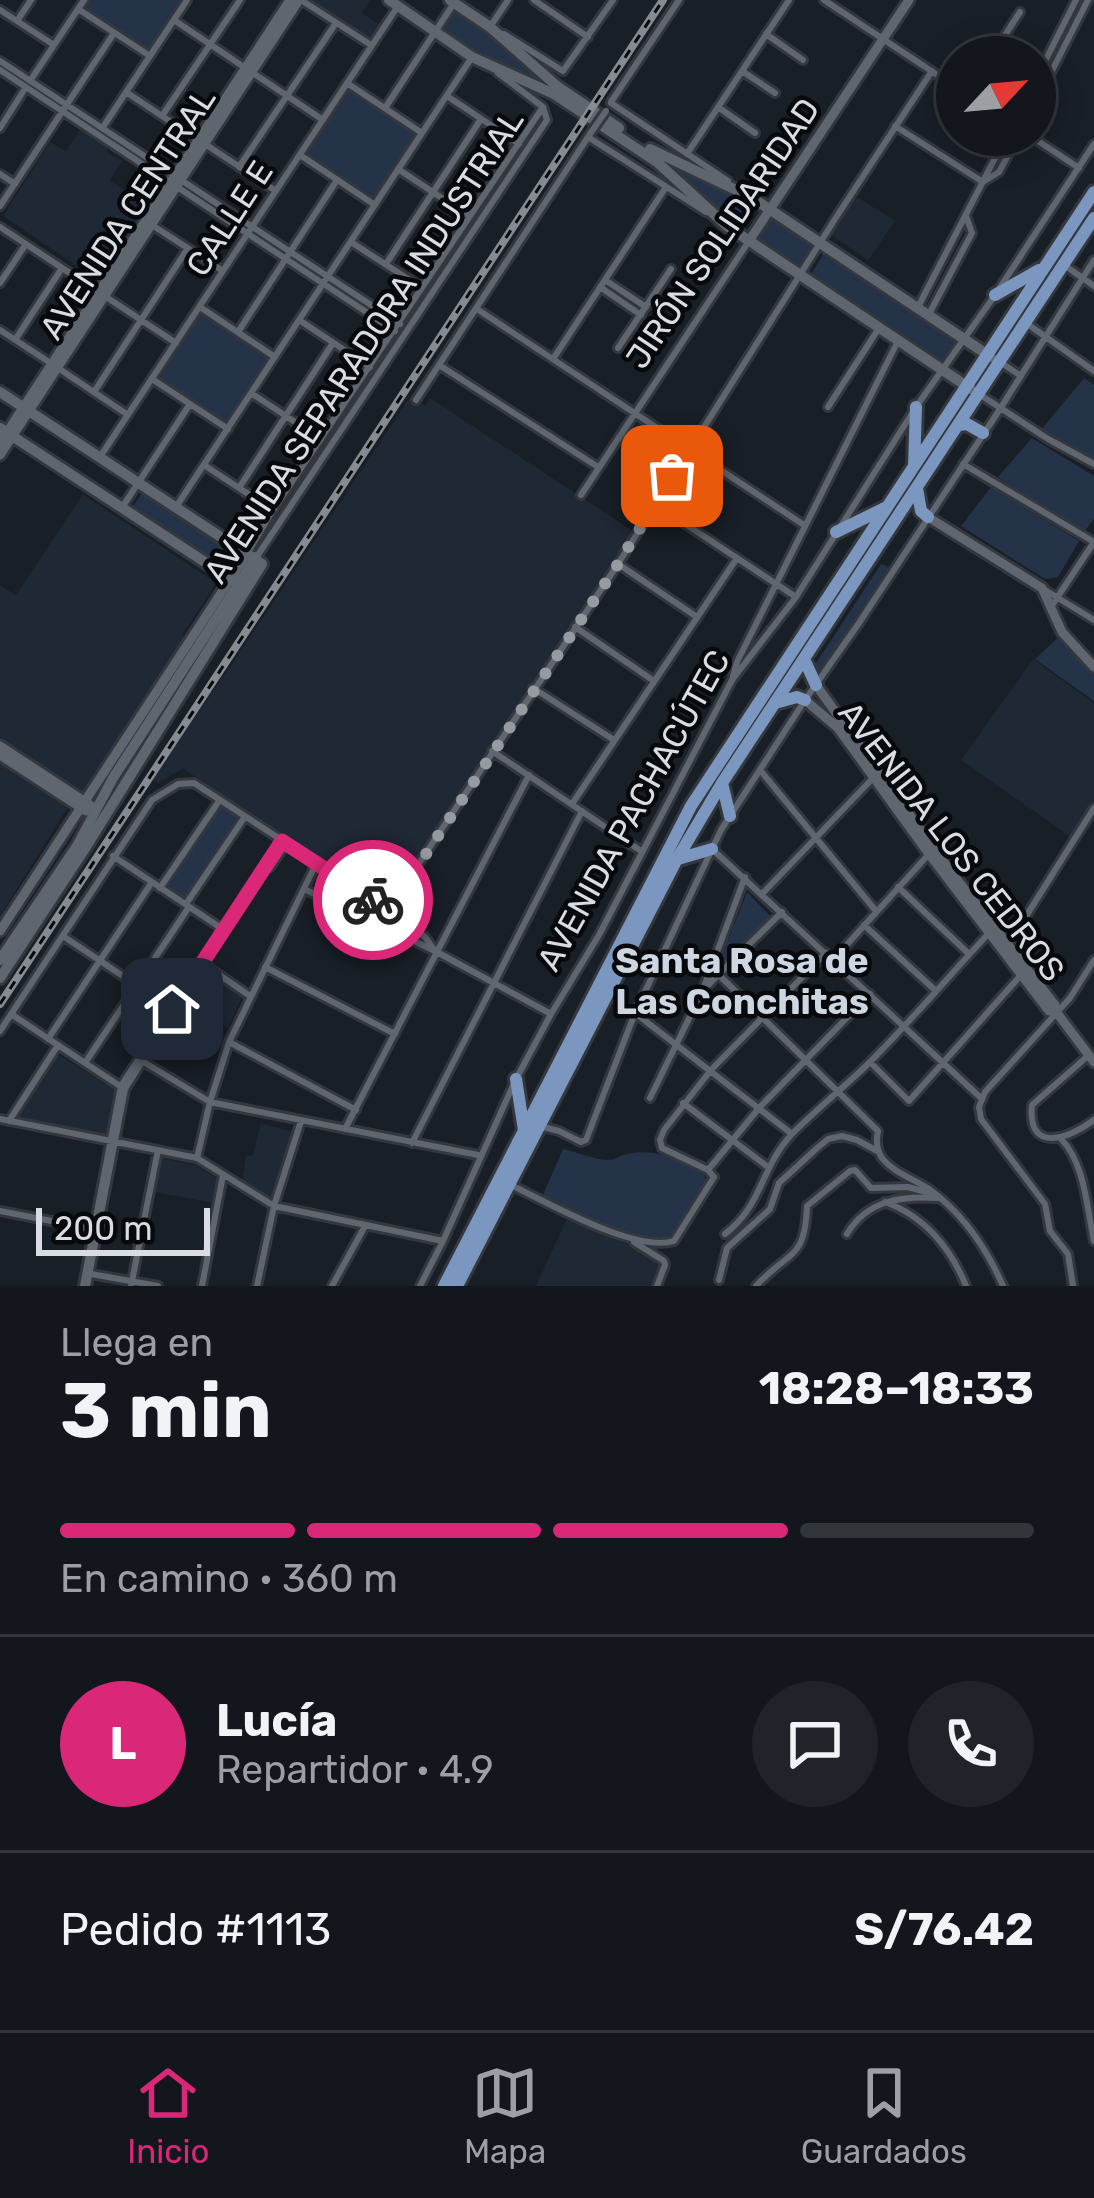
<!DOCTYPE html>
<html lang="es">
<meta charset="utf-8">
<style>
:root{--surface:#13171d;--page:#20242a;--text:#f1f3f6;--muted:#9d9fa4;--line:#32363b;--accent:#db2777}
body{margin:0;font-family:Rubik,sans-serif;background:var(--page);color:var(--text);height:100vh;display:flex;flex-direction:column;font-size:45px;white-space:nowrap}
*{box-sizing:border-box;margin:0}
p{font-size:39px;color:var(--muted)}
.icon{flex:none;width:66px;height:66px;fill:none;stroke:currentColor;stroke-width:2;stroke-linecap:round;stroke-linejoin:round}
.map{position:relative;height:1286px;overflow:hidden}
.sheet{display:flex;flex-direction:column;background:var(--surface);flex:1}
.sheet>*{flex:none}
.needle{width:78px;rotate:64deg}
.fabs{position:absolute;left:936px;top:36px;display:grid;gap:24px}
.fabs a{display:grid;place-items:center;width:120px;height:120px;border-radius:50%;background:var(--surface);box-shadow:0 6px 30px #0003,0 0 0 3px var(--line);font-size:60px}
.scale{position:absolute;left:36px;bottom:30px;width:174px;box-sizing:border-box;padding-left:12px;border:6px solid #d9dde3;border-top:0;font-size:33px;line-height:42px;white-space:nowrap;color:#d9dde3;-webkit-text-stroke:9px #07090c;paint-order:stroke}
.pin{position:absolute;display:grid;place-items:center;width:102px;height:102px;color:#fff;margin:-51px;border-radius:24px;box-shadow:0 6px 18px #0006}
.courier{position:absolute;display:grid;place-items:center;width:120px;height:120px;margin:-60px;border:9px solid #db2777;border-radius:50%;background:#fff;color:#222;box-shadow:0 3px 15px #0007}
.head em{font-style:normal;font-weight:700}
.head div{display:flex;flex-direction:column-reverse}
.head{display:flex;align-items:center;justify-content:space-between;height:204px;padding:0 60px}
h1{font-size:78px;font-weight:700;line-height:90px}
.bar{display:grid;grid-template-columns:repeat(4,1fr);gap:18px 12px;align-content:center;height:144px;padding:0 60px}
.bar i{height:15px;border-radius:9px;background:var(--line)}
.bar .selected{background:var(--accent)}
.bar p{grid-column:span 4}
.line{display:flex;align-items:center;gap:30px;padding:0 60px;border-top:3px solid var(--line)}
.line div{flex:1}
.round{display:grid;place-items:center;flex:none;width:126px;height:126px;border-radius:63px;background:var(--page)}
.menu{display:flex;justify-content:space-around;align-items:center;height:168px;border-top:3px solid var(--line);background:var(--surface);font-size:33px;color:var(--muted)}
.menu a{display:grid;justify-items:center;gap:6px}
.menu .selected{color:var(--accent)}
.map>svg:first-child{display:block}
</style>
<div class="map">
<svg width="1094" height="1286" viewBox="0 0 1094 1286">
<rect width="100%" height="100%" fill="#191f27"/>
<path fill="#1f2835" d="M310,0h60l-8,13 20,13 -11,16z
M80,130l27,18 1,5 5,3 10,4 -13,20 38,26 -50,74 -95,-64 47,-74 16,9z
M857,197l38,24 -27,39 -37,-25z
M411,396l14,10 5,-8 203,133 -246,374 -122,-79 -82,-58 -25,15 -7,-5 79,-111z
M83,494l133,89 -34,52 2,2 -32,50 -71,107 -81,-55v-154l16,10z
M1033,659l61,44v97l-23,37 -110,-77z
M0,761l68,46 -68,109z
M210,973l33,21 -15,34 -39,-22z
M57,1054l59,36 -3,18 -4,2 2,6 -5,21 -90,-19z
M261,1123l32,9 -21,68 -30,-19 4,-25 7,-1z
M162,1158l33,7 23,14 -4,24 -59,-11z
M569,1214l91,47 1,4 -9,21h-116z"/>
<path fill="#253348" d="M89,0h96l-35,52 -66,-46z
M459,11l29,19 64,58 -65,-27 -42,-28 -1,-7 8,-13z
M348,88l70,45 -46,68 -68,-46z
M654,155l102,52 -15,22z
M775,217l41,29 -14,23 -6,1 -39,-30 14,-22z
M825,252l131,85 1,4 -13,21 -3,1 -132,-86z
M202,312l68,45 -44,67 -67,-45z
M1084,378l10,7v77l-53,-32z
M1032,438l62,38v43l-11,14 -85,-56z
M991,487l88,54 -21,36 -13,2 -84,-53z
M144,490l91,60 -12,18 -91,-60z
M881,564l8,3 -72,109 -5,-7z
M1059,637l35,38v26l-59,-42z
M219,806l22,14 -55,80 -21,-15z
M747,892l25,26 -52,53 -3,-3z
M563,1149c14,3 32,11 46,11 6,0 12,-5 18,-6 20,-5 46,2 64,11 5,3 12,6 14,12 4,13 -26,57 -39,61 -28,8 -99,-28 -123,-43z"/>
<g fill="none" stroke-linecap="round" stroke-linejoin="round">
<g stroke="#34383e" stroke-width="12">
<path id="minor" d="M301,0l70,45
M534,0l54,37
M824,0l133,88
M78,9l72,47
M0,10l54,35
M174,20l149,100
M17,21l14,-21
M490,27l18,-27
M504,34l59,37 50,-71
M766,34l37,26
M991,57l29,-45
M0,61l400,263
M0,70l395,261
M742,71l33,22
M498,73l45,34
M30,81l54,-81
M1035,81l41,-81
M347,83l75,50
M126,92l72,48
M447,96l72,48
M611,102l68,-102
M611,103l117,78
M1035,104l53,-104
M718,107l37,26
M385,108l69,-105
M162,116l78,-116
M895,126l88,56 16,-10 20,-37
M103,127l84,-127
M0,128l26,-41
M1029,135l50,33
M588,137l118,75
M205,144l71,47
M687,154l102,-154
M300,155l75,50
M239,167l97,-144
M398,169l71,47
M0,174l15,10
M0,206l114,-173
M152,225l71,46
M0,227l176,116
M351,242l71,46
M386,264l95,-145
M1064,265l30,21
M605,280l41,27
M0,283l26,-39
M600,287l41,28
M200,307l75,50
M918,307l89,-172
M477,309l327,216
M929,314l43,-81 -6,-17
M299,320l71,47
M1026,323l68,48
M0,330l52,34
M238,332l99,-152
M15,340l47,-72
M618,348l53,-79
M553,359l113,-172
M1000,362l21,14
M439,365l159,102
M58,368l70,47
M152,379l76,50
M94,392l94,-144
M251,393l70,46
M979,394l69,45 46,25
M416,400l174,-266
M828,407l51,-79
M100,457l298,-451
M963,464l131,78 -43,65
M204,465l67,44
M239,488l94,-145
M581,495l168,-254
M655,504l141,93
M123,506l67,-102
M176,507l296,-450
M248,552l25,-42 270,-403
M258,555l289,-435 -4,-13
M618,564l79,53
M1045,590l49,30
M575,627l79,54
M733,676l4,-14 161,-321
M533,688l81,52
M492,751l149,100
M760,770l116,141
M572,804l165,-246
M712,849l269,249
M113,856l111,74
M270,867l16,-24
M898,887l71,67
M160,888l59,-87
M304,889l131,62 116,63
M762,894l111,-116
M186,904l58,-86
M378,925l240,-361 217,-345 97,-148
M864,925l72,66
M63,936l109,73
M1008,945l86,-137
M833,960l96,-106
M202,963l48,33
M265,967l130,67
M719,975l159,156c-2,9 -2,18 4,27 12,15 32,21 47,31 33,24 58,60 74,97
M703,990l79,-78
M635,1013l157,121
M11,1014l112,74
M0,1031l152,-231 26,-16 16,-1 195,127 36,27 10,14
M48,1039l104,-157
M229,1042l127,68
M1089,1055l-57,50c-5,49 37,34 62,15
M142,1061l68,41 268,53
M870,1062l39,39 112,-126
M85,1063l104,-156
M650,1098l52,-106 43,-115
M683,1103l85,64
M0,1119l197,39 77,48 169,35
M9,1121l49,-76
M539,1126l20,5 22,11 5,-2 49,-127 86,-183 84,-130 54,-77 141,-214 94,-149
M345,1129l184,-354
M1061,1139c24,24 26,70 33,102
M412,1143l170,-332
M197,1158l13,-56 19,-60 87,-178
M708,1170l51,-62 111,-114
M513,1186c37,18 123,67 161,55l40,-64 -6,-7 -46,-22 -2,-8 4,-10 47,-60 115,-117
M885,1202c39,14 66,46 81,84
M0,1211l97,19
M725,1234c38,-29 35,-66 67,-100 24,-24 51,-46 76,-70 42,-42 81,-88 121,-131
M847,1234c20,-34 54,-38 90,-36
M634,1242l30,19 1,4 -8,21
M91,1274l67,12
M719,1280l8,-32 43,-39 9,-26 37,-34 12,-10 14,-3 15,4 22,12
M83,1286l38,-200 161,-245
M87,1286l38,-197 19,-30
M131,1286l27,-136
M202,1286l21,-111
M257,1286l17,-80 27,-85
M332,1286l33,-60
M420,1286l23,-45 73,-162 35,-65 48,-79 133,-255 64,-83 120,-190 79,-112 99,-151
M756,1286c33,-36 49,-25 51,-80l43,-35 5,-1 16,18 37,-1 25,7
M1073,1286l-5,-32 -18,-23 -5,-27 -64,-85 -2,-12 6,-15 85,-94 24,-38"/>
</g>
<g stroke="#34383e" stroke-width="15">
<path id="tertiary" d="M749,241l160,-241
M0,443l290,-443
M0,455l299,-455
M928,517l114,71 20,44 32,35
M805,700l33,28 91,126 120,157 8,2 -2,-8 -107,-137 -132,-183
M0,746l90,59
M0,755l86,56
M0,931l248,-379
M1057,1013l37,49"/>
</g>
<g stroke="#34383e" stroke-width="16">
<path id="secondary" d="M389,0l83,57 82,37 103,68 70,64 244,163
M450,0l40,27 68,60 61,41
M650,149l101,48 240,160
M0,392l262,172 -178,286 -84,128
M0,428l243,159
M0,960l77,-114 36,-68 143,-221"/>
</g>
<g stroke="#34383e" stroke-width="18">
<path id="primary" d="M995,295l44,-25
M959,425l8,-1 16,9
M914,466l2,-59
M917,488l4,23 7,6
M836,532l51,-25
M804,659l12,26
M775,703l22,-6 8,3
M722,783l8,33
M678,859l34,-10
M516,1079l8,51
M444,1286l247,-480 403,-614
M457,1286l220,-427 45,-76 372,-565"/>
</g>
<use href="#minor" stroke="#5f6670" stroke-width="6"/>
<use href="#tertiary" stroke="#5f6670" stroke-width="9"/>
<use href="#secondary" stroke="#5f6670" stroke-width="10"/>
<use href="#primary" stroke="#7b97c0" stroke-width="12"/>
<g stroke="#868b92" stroke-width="8">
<path id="rail" d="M0,1004l663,-1004"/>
</g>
<use href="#rail" stroke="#07090c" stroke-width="3" stroke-dasharray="9" stroke-linecap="butt"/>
<g stroke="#34383e" stroke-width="12" stroke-linecap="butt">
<path id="minor-bridge" d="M590,134l16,-23"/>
</g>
<use href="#minor-bridge" stroke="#5f6670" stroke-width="6"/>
</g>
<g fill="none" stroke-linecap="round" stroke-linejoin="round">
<path stroke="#969aa1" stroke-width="12" stroke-dasharray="0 21.6" d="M373,900l16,10 229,-346 54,-88"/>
<path stroke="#db2777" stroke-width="15" d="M172,1009l110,-168 91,59"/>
</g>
<g text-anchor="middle" stroke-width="9" stroke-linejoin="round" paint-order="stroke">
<g font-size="33" fill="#d9dde3" stroke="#07090c">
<text transform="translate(127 213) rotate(-57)" y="12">AVENIDA CENTRAL</text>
<text transform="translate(229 218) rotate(-57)" y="12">CALLE E</text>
<text transform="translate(722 233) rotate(-56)" y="12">JIRÓN SOLIDARIDAD</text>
<text transform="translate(363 346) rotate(-57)" y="12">AVENIDA SEPARADORA INDUSTRIAL</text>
<text transform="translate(633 810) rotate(-61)" y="12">AVENIDA PACHACÚTEC</text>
<text transform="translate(952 841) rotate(52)" y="12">AVENIDA LOS CEDROS</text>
</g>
<g font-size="36" font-weight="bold" fill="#ced6e1" stroke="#07090c">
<text x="742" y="973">Santa Rosa de<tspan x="742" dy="41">Las Conchitas</tspan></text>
</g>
</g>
</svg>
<div class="fabs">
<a><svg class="needle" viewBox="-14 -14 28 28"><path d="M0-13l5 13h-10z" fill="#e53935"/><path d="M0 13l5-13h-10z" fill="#9d9fa4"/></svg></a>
</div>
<div class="scale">200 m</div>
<div class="pin" style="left:672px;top:476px;background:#ea580c"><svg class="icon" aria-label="bag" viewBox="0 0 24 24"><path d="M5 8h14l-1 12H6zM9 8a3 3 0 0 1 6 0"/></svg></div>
<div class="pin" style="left:172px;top:1009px;background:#1f2937"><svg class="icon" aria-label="home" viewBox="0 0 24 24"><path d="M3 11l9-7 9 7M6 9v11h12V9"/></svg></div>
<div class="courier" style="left:373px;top:900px"><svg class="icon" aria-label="bike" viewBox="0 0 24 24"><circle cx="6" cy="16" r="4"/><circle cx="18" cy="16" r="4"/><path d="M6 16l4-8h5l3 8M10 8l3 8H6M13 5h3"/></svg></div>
</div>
<section class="sheet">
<div class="head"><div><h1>3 min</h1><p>Llega en</p></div><em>18:28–18:33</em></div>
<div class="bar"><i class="selected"></i><i class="selected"></i><i class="selected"></i><i></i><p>En camino · 360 m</p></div>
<div class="line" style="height:216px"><b class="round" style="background:var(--accent);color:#fff">L</b><div><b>Lucía</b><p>Repartidor · 4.9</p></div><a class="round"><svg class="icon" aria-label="chat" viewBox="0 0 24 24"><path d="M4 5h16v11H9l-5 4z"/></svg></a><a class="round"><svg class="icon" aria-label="phone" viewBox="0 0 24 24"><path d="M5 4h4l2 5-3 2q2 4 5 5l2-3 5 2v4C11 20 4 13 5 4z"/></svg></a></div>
<div class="line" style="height:156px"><div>Pedido #1113</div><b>S/76.42</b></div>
</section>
<nav class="menu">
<a class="selected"><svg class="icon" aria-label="home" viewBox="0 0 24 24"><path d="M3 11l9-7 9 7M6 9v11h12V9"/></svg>Inicio</a>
<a><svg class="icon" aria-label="map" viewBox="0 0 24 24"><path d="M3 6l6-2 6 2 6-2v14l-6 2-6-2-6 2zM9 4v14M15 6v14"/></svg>Mapa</a>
<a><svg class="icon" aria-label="saved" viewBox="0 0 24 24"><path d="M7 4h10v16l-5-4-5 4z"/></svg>Guardados</a>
</nav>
